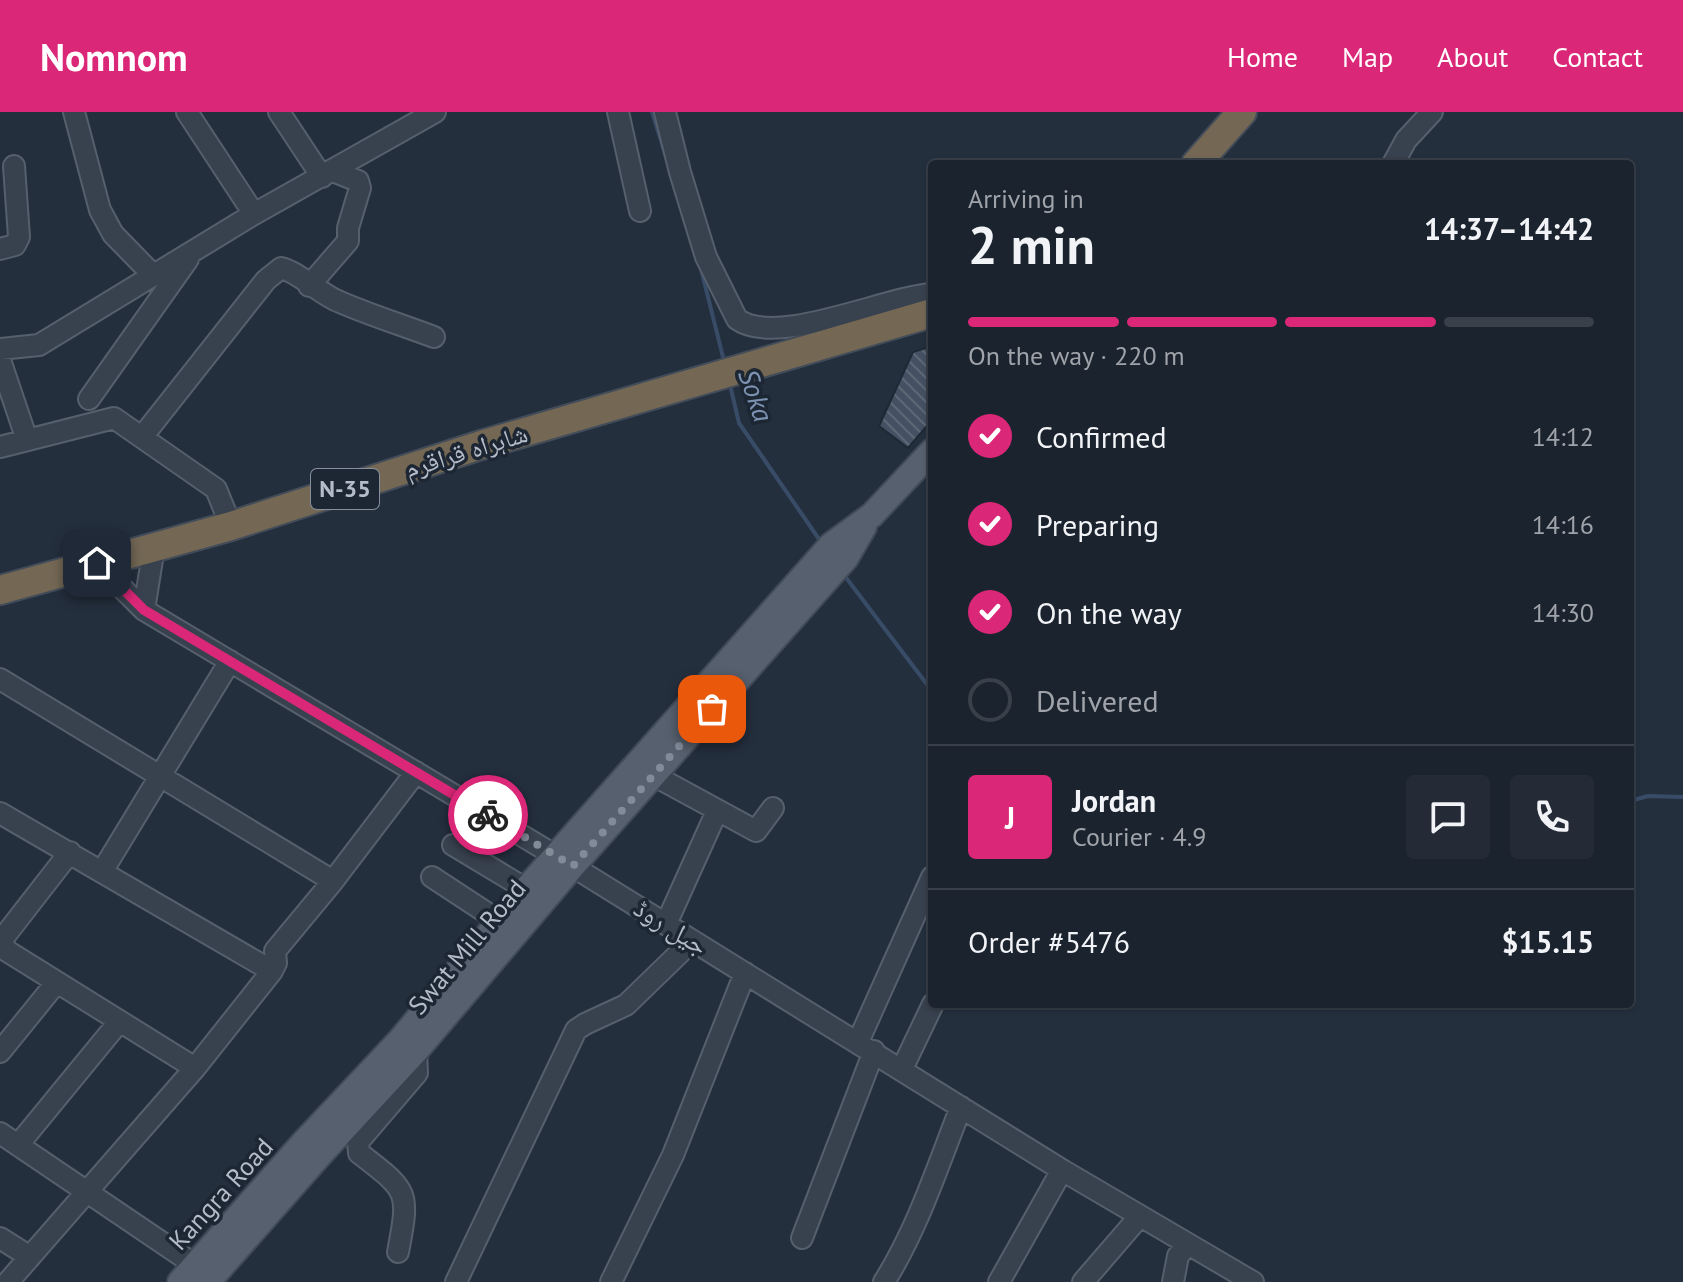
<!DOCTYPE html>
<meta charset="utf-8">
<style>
:root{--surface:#1b232e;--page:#242b36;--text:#f1f3f6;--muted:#a0a4aa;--line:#39404a;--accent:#db2777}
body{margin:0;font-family:"PT Sans","Noto Naskh Arabic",sans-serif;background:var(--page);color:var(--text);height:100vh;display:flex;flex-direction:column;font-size:30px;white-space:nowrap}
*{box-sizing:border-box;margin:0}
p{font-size:26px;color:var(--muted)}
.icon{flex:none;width:44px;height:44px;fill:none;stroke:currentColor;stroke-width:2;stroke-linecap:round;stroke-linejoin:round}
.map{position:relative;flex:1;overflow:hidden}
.sheet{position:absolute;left:928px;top:48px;width:706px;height:848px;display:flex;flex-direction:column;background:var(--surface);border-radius:8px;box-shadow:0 2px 6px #0004,0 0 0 2px var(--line)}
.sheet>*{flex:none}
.pin{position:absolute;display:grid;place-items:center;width:68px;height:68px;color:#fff;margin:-34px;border-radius:16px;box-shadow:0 4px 12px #0006}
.courier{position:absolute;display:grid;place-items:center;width:80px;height:80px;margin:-40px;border:6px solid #db2777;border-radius:50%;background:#fff;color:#222;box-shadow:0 2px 10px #0007}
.overview em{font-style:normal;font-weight:600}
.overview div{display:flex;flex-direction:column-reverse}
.overview{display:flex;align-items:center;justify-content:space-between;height:136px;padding:0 40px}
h1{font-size:52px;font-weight:600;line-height:60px}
.bar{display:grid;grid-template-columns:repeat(4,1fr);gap:12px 8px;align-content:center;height:96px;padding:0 40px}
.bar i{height:10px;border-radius:6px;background:var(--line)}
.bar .active{background:var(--accent)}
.bar p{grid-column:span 4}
.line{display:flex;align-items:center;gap:20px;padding:0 40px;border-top:2px solid var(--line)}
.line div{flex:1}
.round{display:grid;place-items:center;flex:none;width:84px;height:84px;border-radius:8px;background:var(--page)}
ol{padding:0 40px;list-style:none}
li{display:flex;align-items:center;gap:24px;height:88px}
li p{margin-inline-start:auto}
li .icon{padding:8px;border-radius:50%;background:var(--accent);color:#fff;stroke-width:4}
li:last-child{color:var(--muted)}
li i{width:44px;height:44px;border:4px solid var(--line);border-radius:50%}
header{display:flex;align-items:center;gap:48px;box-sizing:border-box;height:112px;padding:0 40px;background:var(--accent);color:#fff}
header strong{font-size:38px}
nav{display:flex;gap:44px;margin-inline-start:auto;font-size:28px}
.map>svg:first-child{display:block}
</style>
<header>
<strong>Nomnom</strong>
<nav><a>Home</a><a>Map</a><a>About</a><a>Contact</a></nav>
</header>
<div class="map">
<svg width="1683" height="1170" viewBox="0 0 1683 1170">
<defs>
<pattern id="building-back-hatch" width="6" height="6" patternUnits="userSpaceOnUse" patternTransform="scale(2)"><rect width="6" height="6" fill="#455162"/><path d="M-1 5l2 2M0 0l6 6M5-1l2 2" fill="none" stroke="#5d6877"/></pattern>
</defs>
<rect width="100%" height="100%" fill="#242f3e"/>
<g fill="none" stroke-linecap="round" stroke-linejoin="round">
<path stroke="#394c67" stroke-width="4" d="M652,0l14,45
M700,153l25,100
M730,273l9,38 82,119
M844,463l88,116
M1630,689l18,-5 35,1"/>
</g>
<path fill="url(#building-back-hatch)" stroke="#1f2835" stroke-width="2" d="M932,234v74l-24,28 -29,-22 34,-74z"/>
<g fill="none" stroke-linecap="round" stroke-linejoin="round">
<g stroke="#565f6c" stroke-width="24">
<path id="minor" d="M74,0l26,98 13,24 40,41
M187,0l67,102
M279,0l43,65
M618,0l22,99
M665,0l15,60 26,85 31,62c39,29 148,-22 195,-25
M1393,52l13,-24 26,-28
M0,137l15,-4 4,-8 -5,-71
M309,174l39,-45v-13l12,-40 -2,-7 -25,-10
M0,237l39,-4 215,-131 181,-102
M0,248l27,80
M89,287l99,-140
M142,325l124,-157 15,-12c16,3 40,27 59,34 30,13 62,23 94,35
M0,335l114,-29 102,71 15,37
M97,451l47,47 412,246 506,314 191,112
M144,498l10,-63
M0,567l333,202
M653,663l103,56 17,-23
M0,701l272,158
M453,733l73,44
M70,740l-66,85 -1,7 4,7 188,117
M103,758l127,-209
M432,765l67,44
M666,812l51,-113
M858,930l74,-165
M0,940l56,-69
M902,957l31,-65
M0,1021l195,132
M18,1033l101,-123
M0,1126l30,19
M802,1126l72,-187
M398,1140c12,-62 10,-61 -39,-99l-1,-11 59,-69 -1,-22
M8,1170l187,-214 77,-97 4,-8 -1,-12 58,-70 83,-109
M456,1170l120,-252 9,-6 41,-19 66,-64
M611,1170l62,-127 72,-182
M884,1170c34,-54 54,-117 77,-175
M999,1170l63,-112
M1083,1170l57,-66
M1173,1170l5,-26 10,-12"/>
</g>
<g stroke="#414a57" stroke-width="28">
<path id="major" d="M180,1170l123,-139 98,-104 125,-150 305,-344 41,-30 60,-64
M208,1170l110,-125 98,-106 157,-185 273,-308 18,-31"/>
</g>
<g stroke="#434c59" stroke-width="32">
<path id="highway" d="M1196,52l46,-52
M0,478l231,-64 253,-82 448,-131"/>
</g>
<use href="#minor" stroke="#38414e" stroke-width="20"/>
<use href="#major" stroke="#56606e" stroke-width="24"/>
<use href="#highway" stroke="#746855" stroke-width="28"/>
</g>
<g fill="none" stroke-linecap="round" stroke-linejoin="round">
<path stroke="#828b98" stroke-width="8" stroke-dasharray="0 14.4" d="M488,703l85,51 139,-157"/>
<path stroke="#db2777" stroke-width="10" d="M97,451l47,47 344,205"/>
</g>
<g text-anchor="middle" stroke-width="7" stroke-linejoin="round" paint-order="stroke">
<rect fill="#1d2633" stroke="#878f9c" stroke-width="2" x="311" y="357" width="68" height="40" rx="6"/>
<g font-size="24" font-weight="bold" fill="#b4bcc9">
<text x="345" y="385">N-35</text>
</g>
<g font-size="26" fill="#b4bcc9" stroke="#1d2633">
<text transform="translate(466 339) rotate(-17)" y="9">شاہراہ قراقرم</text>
<text transform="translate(671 815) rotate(32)" y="9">جیل روڈ</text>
<text transform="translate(467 835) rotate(-50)" y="9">Swat Mill Road</text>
<text transform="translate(221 1082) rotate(-48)" y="9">Kangra Road</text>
</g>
<g font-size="28" font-style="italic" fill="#7c92b1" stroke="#1d2633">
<text transform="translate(756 283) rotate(71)" y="10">Soka</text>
</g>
</g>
</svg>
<div class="pin" style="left:712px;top:597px;background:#ea580c"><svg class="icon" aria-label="bag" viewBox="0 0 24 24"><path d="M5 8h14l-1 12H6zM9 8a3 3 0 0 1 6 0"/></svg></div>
<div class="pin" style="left:97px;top:451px;background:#1f2937"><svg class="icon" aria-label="home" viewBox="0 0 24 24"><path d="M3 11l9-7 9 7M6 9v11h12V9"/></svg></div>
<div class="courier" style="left:488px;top:703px"><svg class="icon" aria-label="bike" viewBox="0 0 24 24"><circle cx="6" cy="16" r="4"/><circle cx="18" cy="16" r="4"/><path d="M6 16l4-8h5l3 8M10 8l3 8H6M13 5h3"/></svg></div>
<section class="sheet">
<div class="overview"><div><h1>2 min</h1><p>Arriving in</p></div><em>14:37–14:42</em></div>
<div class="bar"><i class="active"></i><i class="active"></i><i class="active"></i><i></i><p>On the way · 220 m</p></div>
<ol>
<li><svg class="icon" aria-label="check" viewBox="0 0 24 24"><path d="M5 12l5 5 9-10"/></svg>Confirmed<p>14:12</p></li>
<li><svg class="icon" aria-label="check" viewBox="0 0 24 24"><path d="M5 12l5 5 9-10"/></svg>Preparing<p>14:16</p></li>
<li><svg class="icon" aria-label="check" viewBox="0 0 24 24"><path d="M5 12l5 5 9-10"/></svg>On the way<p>14:30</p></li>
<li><i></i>Delivered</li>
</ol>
<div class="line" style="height:144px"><b class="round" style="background:var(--accent);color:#fff">J</b><div><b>Jordan</b><p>Courier · 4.9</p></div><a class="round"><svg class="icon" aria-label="chat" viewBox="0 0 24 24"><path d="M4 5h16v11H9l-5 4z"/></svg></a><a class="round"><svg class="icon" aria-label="phone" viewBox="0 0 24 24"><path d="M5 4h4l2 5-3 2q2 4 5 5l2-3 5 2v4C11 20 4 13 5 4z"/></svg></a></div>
<div class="line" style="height:104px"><div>Order #5476</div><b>$15.15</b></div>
</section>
</div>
